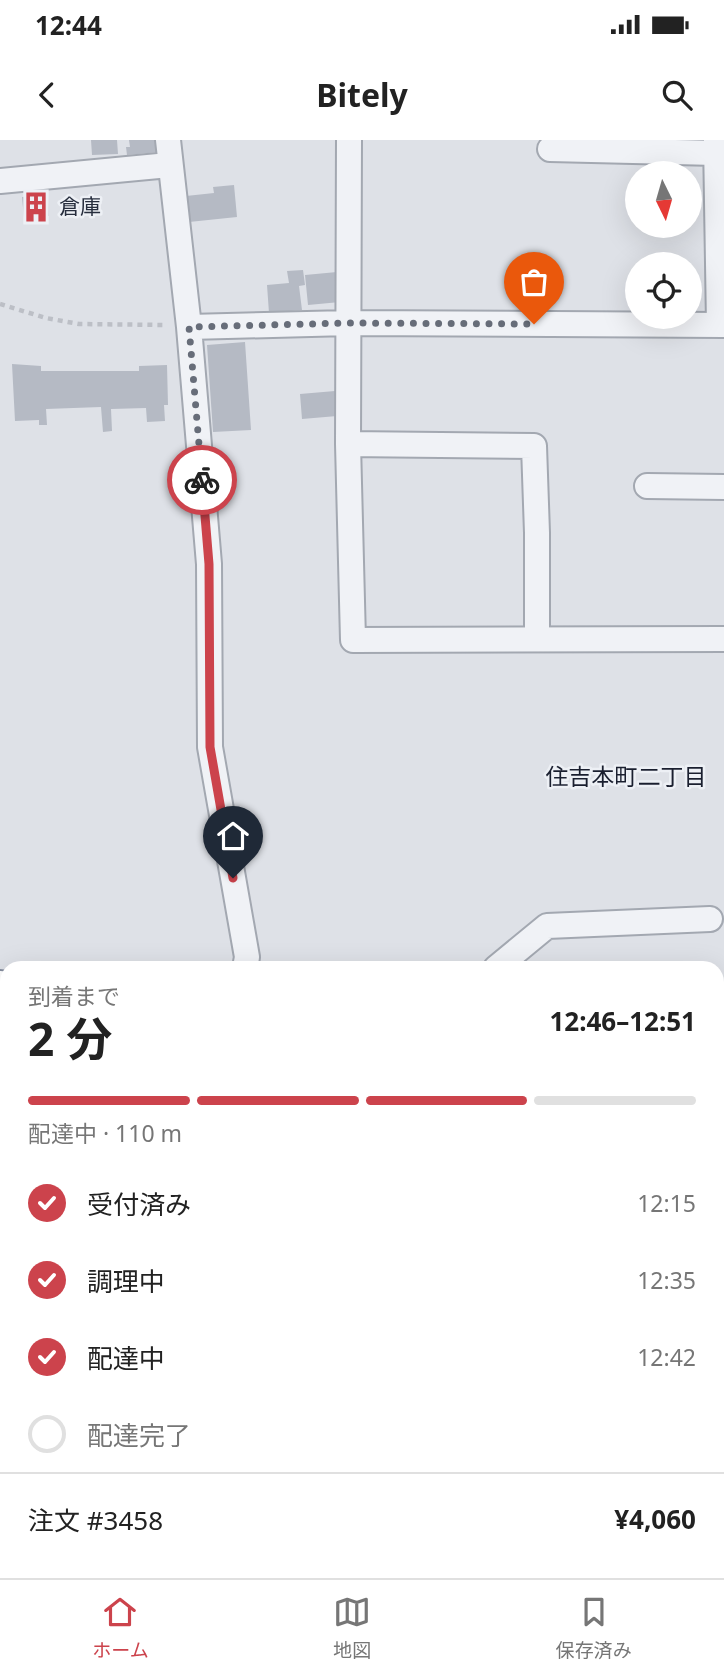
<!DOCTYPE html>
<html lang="ja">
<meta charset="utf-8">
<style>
:root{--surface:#fff;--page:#f2f2f2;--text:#222;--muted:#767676;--line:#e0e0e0;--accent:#cc434c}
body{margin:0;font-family:"Noto Sans","Noto Sans JP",sans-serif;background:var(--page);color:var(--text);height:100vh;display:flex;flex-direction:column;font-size:26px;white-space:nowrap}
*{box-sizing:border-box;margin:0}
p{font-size:23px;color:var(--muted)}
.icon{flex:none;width:38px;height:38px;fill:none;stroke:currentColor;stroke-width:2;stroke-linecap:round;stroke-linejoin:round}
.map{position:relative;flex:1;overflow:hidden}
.drawer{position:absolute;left:0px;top:821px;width:724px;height:618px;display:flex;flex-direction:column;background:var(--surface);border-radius:21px 21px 0 0;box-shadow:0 7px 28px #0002}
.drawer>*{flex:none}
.needle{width:46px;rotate:175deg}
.fabs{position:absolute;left:625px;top:21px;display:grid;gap:14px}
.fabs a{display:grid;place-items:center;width:77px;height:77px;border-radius:50%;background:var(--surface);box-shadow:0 7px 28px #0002;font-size:35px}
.pin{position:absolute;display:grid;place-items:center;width:60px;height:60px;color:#fff;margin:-72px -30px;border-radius:50% 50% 50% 0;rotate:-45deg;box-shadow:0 0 7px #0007}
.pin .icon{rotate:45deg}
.courier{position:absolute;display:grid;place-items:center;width:70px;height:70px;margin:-35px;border:5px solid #cc434c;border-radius:50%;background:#fff;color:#222;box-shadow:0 2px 9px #0007}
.head em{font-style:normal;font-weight:700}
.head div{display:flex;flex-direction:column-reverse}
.head{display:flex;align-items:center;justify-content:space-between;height:119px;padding:0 28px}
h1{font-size:46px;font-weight:700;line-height:52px}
.bar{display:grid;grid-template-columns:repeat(4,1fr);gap:10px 7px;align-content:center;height:84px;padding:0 28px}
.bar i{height:9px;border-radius:5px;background:var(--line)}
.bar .on{background:var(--accent)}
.bar p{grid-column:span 4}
.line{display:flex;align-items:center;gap:18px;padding:0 28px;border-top:2px solid var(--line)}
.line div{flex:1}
ol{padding:0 28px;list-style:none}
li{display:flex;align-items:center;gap:21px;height:77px}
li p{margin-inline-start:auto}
li .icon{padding:7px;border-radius:50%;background:var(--accent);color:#fff;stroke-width:4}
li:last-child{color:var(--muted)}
li i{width:38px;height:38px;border:4px solid var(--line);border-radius:50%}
.status{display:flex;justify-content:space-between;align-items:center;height:49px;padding:0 35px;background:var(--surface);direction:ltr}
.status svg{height:19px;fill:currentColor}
header{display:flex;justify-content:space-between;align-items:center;height:91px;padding:0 28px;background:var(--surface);font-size:32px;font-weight:700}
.menu{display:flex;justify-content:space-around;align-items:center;height:98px;border-top:2px solid var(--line);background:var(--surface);font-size:19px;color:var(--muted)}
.menu a{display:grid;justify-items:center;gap:4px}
.menu .on{color:var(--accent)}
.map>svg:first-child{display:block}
</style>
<div class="status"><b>12:44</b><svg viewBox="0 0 49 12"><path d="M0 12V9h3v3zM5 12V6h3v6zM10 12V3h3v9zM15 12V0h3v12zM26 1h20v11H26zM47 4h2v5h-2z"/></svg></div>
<header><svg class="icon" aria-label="back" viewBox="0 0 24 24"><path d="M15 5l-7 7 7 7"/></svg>Bitely<svg class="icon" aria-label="search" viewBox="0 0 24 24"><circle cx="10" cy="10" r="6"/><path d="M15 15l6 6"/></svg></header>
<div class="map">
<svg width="724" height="1438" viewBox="0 0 724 1438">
<rect width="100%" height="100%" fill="#dee1e7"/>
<path fill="#b5bac4" d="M91,0h26l1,14 -26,1z
M129,0h29l1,12 -32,3 -1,-8h4z
M234,45l3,32 -48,5 -3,-26 28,-3 -1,-6z
M48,55l1,21 -25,2 -2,-21z
M303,130l2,15 -6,1 3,24 -33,3 -2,-28 22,-2 -2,-12z
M337,132l3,30 -32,3 -3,-30z
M245,202l6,88 -38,2 -6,-87z
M12,224l29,2v5h98v-5l28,-1 1,40h-4l1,16 -18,1 -1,-14 -35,1 1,22 -9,1 -2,-25 -55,2 1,16h-8v-5l-24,1z
M335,251l2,25 -35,3 -2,-25z"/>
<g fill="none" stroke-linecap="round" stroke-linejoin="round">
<g stroke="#a3a8b1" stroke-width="28">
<path id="minor" d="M168,0l21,187 20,237 1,183 37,210 -2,11
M349,0l-1,304 5,196 371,-1
M716,0l3,185
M550,9l166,4
M0,41l169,-16
M189,187l160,-4 375,2
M348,304l186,2 3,87v106
M647,346l77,1
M496,828l51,-42 163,-7
M718,1063l6,-3
M0,1102l7,-1
M577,1432l1,6"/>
</g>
<g stroke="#858d9e" stroke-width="42">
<path id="trunk" d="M0,850l7,7
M0,902l7,9
M233,1432l2,6
M271,1432l2,6"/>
</g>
<path stroke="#bcbfc6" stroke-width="4.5" stroke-dasharray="5 5" stroke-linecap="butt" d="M0,164l46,14 33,6 88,1"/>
<use href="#minor" stroke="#f0f2f6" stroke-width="24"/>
<use href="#trunk" stroke="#fff" stroke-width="38"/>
</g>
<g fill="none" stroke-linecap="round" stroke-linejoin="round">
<path stroke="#676d79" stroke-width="7" stroke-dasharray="0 12.6" d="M202,340l-13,-153 160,-4 185,1"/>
<path stroke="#cc434c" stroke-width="9" d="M202,340l7,84 1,183 23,131"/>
</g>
<defs>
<g id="building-bare" transform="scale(2.415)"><path d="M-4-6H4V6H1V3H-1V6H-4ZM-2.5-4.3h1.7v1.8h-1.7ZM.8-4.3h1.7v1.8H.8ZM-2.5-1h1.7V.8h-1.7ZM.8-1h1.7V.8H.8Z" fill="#cc434c" stroke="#edf0f5" stroke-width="2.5" paint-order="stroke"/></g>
</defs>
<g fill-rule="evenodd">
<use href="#building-bare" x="36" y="67"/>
</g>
<g text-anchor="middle" stroke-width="5" stroke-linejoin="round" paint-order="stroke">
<g font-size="21" fill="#272e3e" stroke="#edf0f5" text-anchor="start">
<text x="59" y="74">倉庫</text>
</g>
<g font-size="23" fill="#1a1f2f" stroke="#edf0f5">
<text x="626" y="645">住吉本町二丁目</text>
</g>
</g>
</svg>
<div class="fabs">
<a><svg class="needle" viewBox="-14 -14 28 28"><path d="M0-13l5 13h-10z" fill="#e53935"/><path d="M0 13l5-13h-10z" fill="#767676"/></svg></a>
<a><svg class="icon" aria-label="locate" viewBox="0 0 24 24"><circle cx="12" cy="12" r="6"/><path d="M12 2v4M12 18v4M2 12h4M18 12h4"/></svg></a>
</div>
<div class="pin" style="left:534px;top:184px;background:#ea580c"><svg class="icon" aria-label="bag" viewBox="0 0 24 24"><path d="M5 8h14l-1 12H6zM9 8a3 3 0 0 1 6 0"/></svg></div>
<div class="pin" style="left:233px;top:738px;background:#1f2937"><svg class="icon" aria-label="home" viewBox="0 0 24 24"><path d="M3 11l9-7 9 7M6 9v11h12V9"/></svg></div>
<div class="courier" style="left:202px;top:340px"><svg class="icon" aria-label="bike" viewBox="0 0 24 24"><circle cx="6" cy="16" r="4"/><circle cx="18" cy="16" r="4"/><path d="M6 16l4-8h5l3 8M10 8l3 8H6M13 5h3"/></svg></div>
<section class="drawer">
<div class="head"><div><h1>2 分</h1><p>到着まで</p></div><em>12:46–12:51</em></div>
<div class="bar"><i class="on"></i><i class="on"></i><i class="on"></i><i></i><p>配達中 · 110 m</p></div>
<ol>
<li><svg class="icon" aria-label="check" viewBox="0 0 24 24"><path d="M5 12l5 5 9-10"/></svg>受付済み<p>12:15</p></li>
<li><svg class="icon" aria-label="check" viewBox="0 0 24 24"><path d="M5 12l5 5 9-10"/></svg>調理中<p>12:35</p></li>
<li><svg class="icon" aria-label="check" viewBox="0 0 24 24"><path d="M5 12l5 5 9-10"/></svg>配達中<p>12:42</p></li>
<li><i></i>配達完了</li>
</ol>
<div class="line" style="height:91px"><div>注文 #3458</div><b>¥4,060</b></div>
</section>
</div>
<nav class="menu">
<a class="on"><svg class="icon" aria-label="home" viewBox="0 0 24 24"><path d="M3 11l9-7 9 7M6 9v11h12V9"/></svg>ホーム</a>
<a><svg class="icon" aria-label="map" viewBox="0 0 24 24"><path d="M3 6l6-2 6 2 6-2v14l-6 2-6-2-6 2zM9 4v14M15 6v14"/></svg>地図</a>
<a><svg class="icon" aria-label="saved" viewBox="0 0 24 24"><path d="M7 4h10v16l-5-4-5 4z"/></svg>保存済み</a>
</nav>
